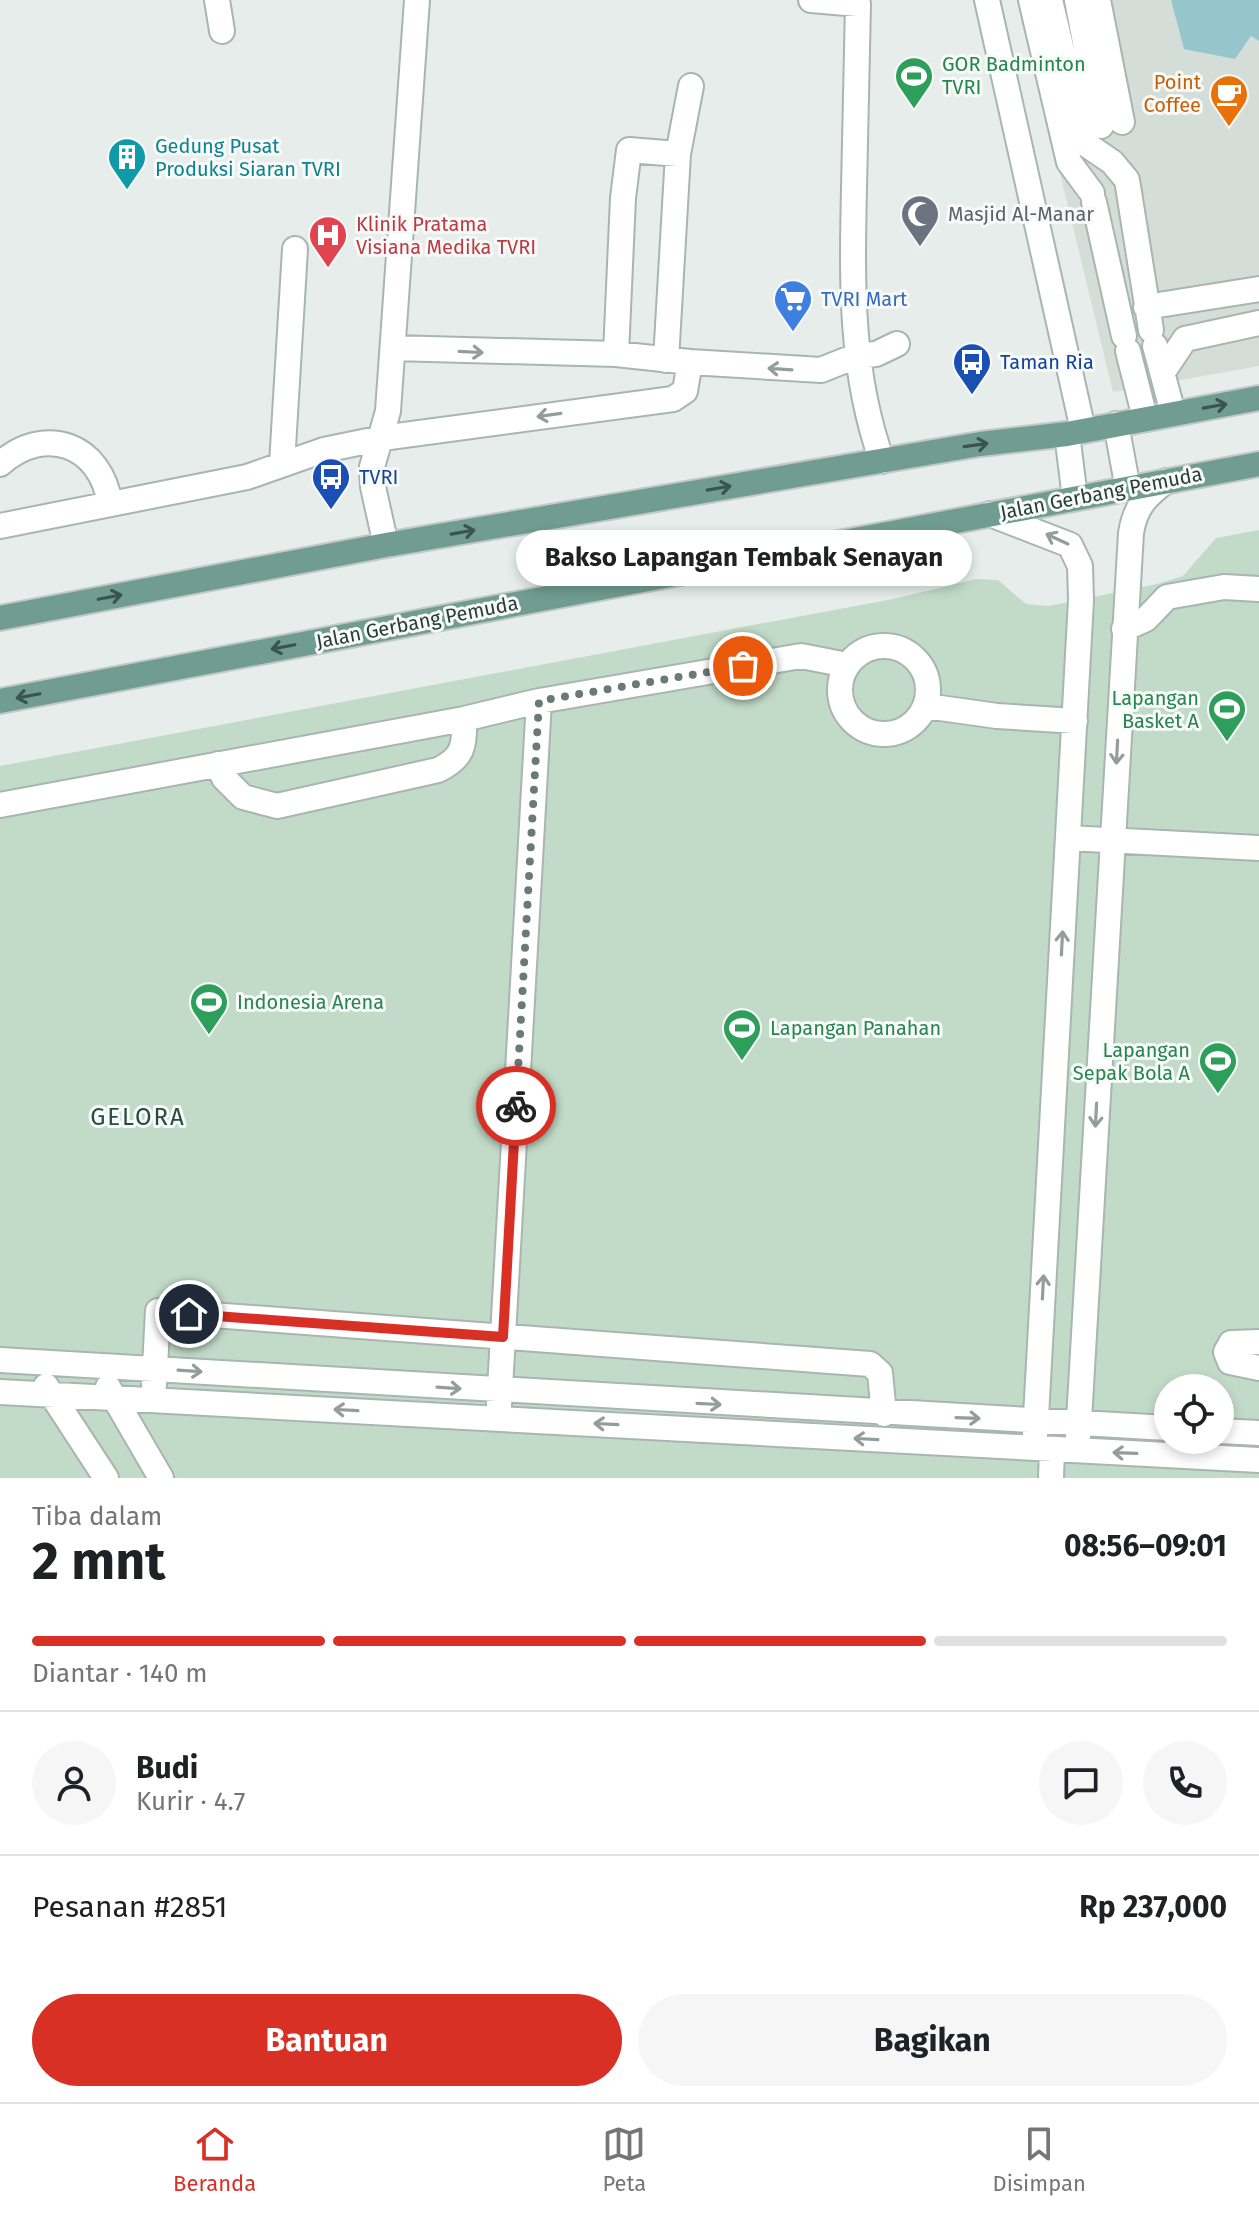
<!DOCTYPE html>
<html lang="id">
<meta charset="utf-8">
<style>
:root{--surface:#fff;--page:#f6f6f6;--text:#202124;--muted:#757577;--line:#e0e0e0;--accent:#d93025}
body{margin:0;font-family:"Fira Sans",sans-serif;background:var(--page);color:var(--text);height:100vh;display:flex;flex-direction:column;font-size:30px;white-space:nowrap}
*{box-sizing:border-box;margin:0}
p{font-size:26px;color:var(--muted)}
.icon{flex:none;width:44px;height:44px;fill:none;stroke:currentColor;stroke-width:2;stroke-linecap:round;stroke-linejoin:round}
.map{position:relative;height:1478px;overflow:hidden}
.side{display:flex;flex-direction:column;background:var(--surface);flex:1}
.side>*{flex:none}
.tools{position:absolute;left:1154px;top:1374px;display:grid;gap:16px}
.tools a{display:grid;place-items:center;width:80px;height:80px;border-radius:50%;background:var(--surface);box-shadow:0 4px 12px #0003;font-size:40px}
.pin{position:absolute;display:grid;place-items:center;width:68px;height:68px;color:#fff;margin:-34px;border:4px solid #fff;border-radius:50%;box-shadow:0 2px 8px #0007}
.courier{position:absolute;display:grid;place-items:center;width:80px;height:80px;margin:-40px;border:6px solid #d93025;border-radius:50%;background:#fff;color:#222;box-shadow:0 2px 10px #0007}
.bubble{position:absolute;height:56px;border-radius:28px;background:var(--surface);box-shadow:0 4px 12px #0003;font-size:26px;font-weight:700;line-height:56px;text-align:center}
.head em{font-style:normal;font-weight:700}
.head div{display:flex;flex-direction:column-reverse}
.head{display:flex;align-items:center;justify-content:space-between;height:136px;padding:0 32px}
h1{font-size:52px;font-weight:700;line-height:60px}
.bar{display:grid;grid-template-columns:repeat(4,1fr);gap:12px 8px;align-content:center;height:96px;padding:0 32px}
.bar i{height:10px;border-radius:6px;background:var(--line)}
.bar .on{background:var(--accent)}
.bar p{grid-column:span 4}
.line{display:flex;align-items:center;gap:20px;padding:0 32px;border-top:2px solid var(--line)}
.line div{flex:1}
.round{display:grid;place-items:center;flex:none;width:84px;height:84px;border-radius:42px;background:var(--page)}
.action{display:flex;gap:16px;margin-top:auto;padding:16px 32px}
.action a{flex:1;height:92px;border-radius:48px;background:var(--accent);color:#fff;font-size:32px;font-weight:700;line-height:92px;text-align:center}
.action a+a{background:var(--page);color:var(--text)}
.menu{display:flex;justify-content:space-around;align-items:center;height:112px;border-top:2px solid var(--line);background:var(--surface);font-size:22px;color:var(--muted)}
.menu a{display:grid;justify-items:center;gap:4px}
.menu .on{color:var(--accent)}
.map>svg:first-child{display:block}
</style>
<div class="map">
<svg width="1259" height="1478" viewBox="0 0 1259 1478">
<rect width="100%" height="100%" fill="#e6edea"/>
<path fill="#d5ddd9" d="M1018,0h153l13,49 67,-13 8,5v325l-146,26z"/>
<path fill="#c2dbc8" fill-rule="evenodd" d="M1259,530v948h-1259v-712l893,-167 84,-20 21,1 28,24 23,2 108,-22 26,-8 33,-38zM1168,1388h52v52h-52z"/>
<path fill="#96c6cb" d="M1171,0h88v41l-8,-5 -16,23 -51,-10z"/>
<g fill="none" stroke-linecap="round" stroke-linejoin="round">
<g stroke="#a9b5b0" stroke-width="28">
<path id="minor" d="M217,0l5,31
M811,0l47,4c-1,62 -3,123 -4,184 -2,94 -4,184 28,273
M987,0l96,430
M1031,0l38,162 23,31
M1050,0l34,143 28,19 15,18 24,150
M1077,0l24,126
M1098,0l24,122
M1094,202l30,134
M1146,307l113,-18
M1155,346l18,67
M393,348l223,6 74,8
M1128,351l17,67
M616,354l7,-156 6,-48 49,4
M666,360l12,-206 13,-68
M1163,372l22,-33 74,-16
M1116,424l12,65
M1067,434l8,64
M0,464c45,-40 101,-20 110,40
M282,464l13,-215
M990,514l80,31 10,21 1,34 -46,835
M0,526l247,-49 77,-27 58,-12 291,-39 12,-8 5,-29 131,8 35,-14 20,-2 21,-10
M386,545l-13,-58 -1,-20 16,-56 29,-411
M1124,629l22,-10 21,-22 57,-10 35,2
M840 690a44 44 0 1 1 88 0a44 44 0 1 1-88 0Z
M926,706l71,10 78,5
M218,764l6,14 19,19 34,9 161,-36c25,-12 27,-24 26,-51
M0,805l464,-86 75,-18 262,-45 46,9
M1068,838l191,10
M1259,1342l-28,1 -5,9 4,10 29,6
M0,1360l1168,68
M154,1385l4,-74 712,53 10,9 4,41
M46,1386l60,92
M108,1387l53,91
M0,1392l1259,68
M499,1406l40,-705
M1220,1431l39,2
M1078,1437l53,-904c4,-26 15,-37 35,-52
M1051,1478l1,-28"/>
</g>
<g stroke="#c3c9c7" stroke-width="28">
<path id="major" d="M0,618l386,-73 594,-101 87,-10 192,-36
M0,701l1259,-237"/>
</g>
<use href="#minor" stroke="#fff" stroke-width="24"/>
<use href="#major" stroke="#709d8f" stroke-width="24"/>
</g>
<defs><path id="oneway-shaft" d="M-6 0H5M1.5-3L5.5 0L1.5 3" fill="none" stroke-width="1.6" stroke-linecap="round" stroke-linejoin="round" transform="scale(2)"/></defs>
<g stroke="#939e9a">
<use href="#oneway-shaft" transform="translate(471 352) rotate(3)"/>
<use href="#oneway-shaft" transform="translate(780 369) rotate(-176)"/>
<use href="#oneway-shaft" transform="translate(549 415) rotate(172)"/>
<use href="#oneway-shaft" transform="translate(1057 539) rotate(-155)"/>
<use href="#oneway-shaft" transform="translate(1117 752) rotate(93)"/>
<use href="#oneway-shaft" transform="translate(1062 943) rotate(-87)"/>
<use href="#oneway-shaft" transform="translate(1096 1115) rotate(93)"/>
<use href="#oneway-shaft" transform="translate(1043 1287) rotate(-87)"/>
<use href="#oneway-shaft" transform="translate(190 1371) rotate(4)"/>
<use href="#oneway-shaft" transform="translate(449 1388) rotate(4)"/>
<use href="#oneway-shaft" transform="translate(709 1404) rotate(3)"/>
<use href="#oneway-shaft" transform="translate(346 1410) rotate(-177)"/>
<use href="#oneway-shaft" transform="translate(968 1418) rotate(2)"/>
<use href="#oneway-shaft" transform="translate(606 1424) rotate(-177)"/>
<use href="#oneway-shaft" transform="translate(866 1439) rotate(-177)"/>
<use href="#oneway-shaft" transform="translate(1125 1453) rotate(-178)"/>
</g>
<g stroke="#39554c">
<use href="#oneway-shaft" transform="translate(1215 406) rotate(-10)"/>
<use href="#oneway-shaft" transform="translate(976 445) rotate(-8)"/>
<use href="#oneway-shaft" transform="translate(719 488) rotate(-10)"/>
<use href="#oneway-shaft" transform="translate(463 532) rotate(-10)"/>
<use href="#oneway-shaft" transform="translate(110 597) rotate(-11)"/>
<use href="#oneway-shaft" transform="translate(283 647) rotate(169)"/>
<use href="#oneway-shaft" transform="translate(28 696) rotate(169)"/>
</g>
<g fill="none" stroke-linecap="round" stroke-linejoin="round">
<path stroke="#6a7b75" stroke-width="8" stroke-dasharray="0 14.4" d="M516,1106l23,-405 204,-35"/>
<path stroke="#d93025" stroke-width="10" d="M189,1314l314,23 13,-231"/>
</g>
<defs>
<g id="stadium-pin" transform="scale(2)"><path d="M0 17L-7.5 6A9.5 9.5 0 1 1 7.5 6Z" fill="#2e9e5b" stroke="#f7faf8"/><path d="M0-5a6.5 5 0 1 0 0 10a6.5 5 0 1 0 0-10ZM-3.5-1.8h7v3.6h-7Z" fill="#fff"/></g>
<g id="cafe-pin" transform="scale(2)"><path d="M0 17L-7.5 6A9.5 9.5 0 1 1 7.5 6Z" fill="#e8710a" stroke="#f7faf8"/><path d="M-5.5-4.5H6V0H3Q3 3.5 0 3.5H-2.5Q-5.5 3.5-5.5 0ZM3-3.2v2h1.7v-2ZM-6 4.5H4V6H-6Z" fill="#fff"/></g>
<g id="building-pin" transform="scale(2)"><path d="M0 17L-7.5 6A9.5 9.5 0 1 1 7.5 6Z" fill="#0f9aa8" stroke="#f7faf8"/><path d="M-4-6H4V6H1V3H-1V6H-4ZM-2.5-4.3h1.7v1.8h-1.7ZM.8-4.3h1.7v1.8H.8ZM-2.5-1h1.7V.8h-1.7ZM.8-1h1.7V.8H.8Z" fill="#fff"/></g>
<g id="mosque-pin" transform="scale(2)"><path d="M0 17L-7.5 6A9.5 9.5 0 1 1 7.5 6Z" fill="#6b7280" stroke="#f7faf8"/><path d="M3.5-4.9A6 6 0 1 0 3.5 4.9A5 5 0 1 1 3.5-4.9Z" fill="#fff"/></g>
<g id="hospital-pin" transform="scale(2)"><path d="M0 17L-7.5 6A9.5 9.5 0 1 1 7.5 6Z" fill="#e0444e" stroke="#f7faf8"/><path d="M-5-5h3v3.5h4V-5h3V5h-3V1.5h-4V5h-3Z" fill="#fff"/></g>
<g id="supermarket-pin" transform="scale(2)"><path d="M0 17L-7.5 6A9.5 9.5 0 1 1 7.5 6Z" fill="#3f7fe0" stroke="#f7faf8"/><path d="M-6-5.5h2.5l.6 2H6L4.5 2H-2.5L-4.4-4H-6ZM-1.5 3.2a1.3 1.3 0 1 0 .1 0ZM3 3.2a1.3 1.3 0 1 0 .1 0Z" fill="#fff"/></g>
<g id="bus-pin" transform="scale(2)"><path d="M0 17L-7.5 6A9.5 9.5 0 1 1 7.5 6Z" fill="#1a4fb4" stroke="#f7faf8"/><path d="M-5-6H5V4H4V6H2V4H-2V6H-4V4H-5ZM-3.5-4V0h7V-4ZM-3.5 1.2v1.5H-2V1.2ZM2 1.2v1.5H3.5V1.2Z" fill="#fff"/></g>
</defs>
<g fill-rule="evenodd">
<use href="#stadium-pin" x="914" y="76"/>
<use href="#cafe-pin" x="1229" y="94"/>
<use href="#building-pin" x="127" y="157"/>
<use href="#mosque-pin" x="920" y="214"/>
<use href="#hospital-pin" x="328" y="235"/>
<use href="#supermarket-pin" x="793" y="299"/>
<use href="#bus-pin" x="972" y="362"/>
<use href="#bus-pin" x="331" y="477"/>
<use href="#stadium-pin" x="1227" y="709"/>
<use href="#stadium-pin" x="209" y="1002"/>
<use href="#stadium-pin" x="742" y="1028"/>
<use href="#stadium-pin" x="1218" y="1061"/>
</g>
<g text-anchor="middle" stroke-width="6" stroke-linejoin="round" paint-order="stroke">
<g font-size="20" fill="#27864d" stroke="#f7faf8" text-anchor="start">
<text x="942" y="71">GOR Badminton<tspan x="942" dy="23">TVRI</tspan></text>
<text x="1199" y="705" text-anchor="end">Lapangan<tspan x="1199" dy="23">Basket A</tspan></text>
<text x="237" y="1009">Indonesia Arena</text>
<text x="770" y="1035">Lapangan Panahan</text>
<text x="1190" y="1057" text-anchor="end">Lapangan<tspan x="1190" dy="23">Sepak Bola A</tspan></text>
</g>
<g font-size="20" fill="#c56008" stroke="#f7faf8" text-anchor="end">
<text x="1201" y="89">Point<tspan x="1201" dy="23">Coffee</tspan></text>
</g>
<g font-size="20" fill="#0d838f" stroke="#f7faf8" text-anchor="start">
<text x="155" y="153">Gedung Pusat<tspan x="155" dy="23">Produksi Siaran TVRI</tspan></text>
</g>
<g font-size="20" fill="#5b616d" stroke="#f7faf8" text-anchor="start">
<text x="948" y="221">Masjid Al-Manar</text>
</g>
<g font-size="20" fill="#be3a42" stroke="#f7faf8" text-anchor="start">
<text x="356" y="231">Klinik Pratama<tspan x="356" dy="23">Visiana Medika TVRI</tspan></text>
</g>
<g font-size="20" fill="#366cbe" stroke="#f7faf8" text-anchor="start">
<text x="821" y="306">TVRI Mart</text>
</g>
<g font-size="20" fill="#164399" stroke="#f7faf8" text-anchor="start">
<text x="1000" y="369">Taman Ria</text>
<text x="359" y="484">TVRI</text>
</g>
<g font-size="20" fill="#273d36" stroke="#f7faf8">
<text transform="translate(1101 493) rotate(-11)" y="7">Jalan Gerbang Pemuda</text>
<text transform="translate(417 622) rotate(-11)" y="7">Jalan Gerbang Pemuda</text>
</g>
<g font-size="24" letter-spacing="2" fill="#254d41" stroke="#f7faf8">
<text x="138" y="1125">GELORA</text>
</g>
</g>
</svg>
<div class="tools">
<a><svg class="icon" aria-label="locate" viewBox="0 0 24 24"><circle cx="12" cy="12" r="6"/><path d="M12 2v4M12 18v4M2 12h4M18 12h4"/></svg></a>
</div>
<div class="pin" style="left:743px;top:666px;background:#ea580c"><svg class="icon" aria-label="bag" viewBox="0 0 24 24"><path d="M5 8h14l-1 12H6zM9 8a3 3 0 0 1 6 0"/></svg></div>
<div class="pin" style="left:189px;top:1314px;background:#1f2937"><svg class="icon" aria-label="home" viewBox="0 0 24 24"><path d="M3 11l9-7 9 7M6 9v11h12V9"/></svg></div>
<div class="courier" style="left:516px;top:1106px"><svg class="icon" aria-label="bike" viewBox="0 0 24 24"><circle cx="6" cy="16" r="4"/><circle cx="18" cy="16" r="4"/><path d="M6 16l4-8h5l3 8M10 8l3 8H6M13 5h3"/></svg></div>
<div class="bubble" style="left:516px;top:530px;width:456px">Bakso Lapangan Tembak Senayan</div>
</div>
<section class="side">
<div class="head"><div><h1>2 mnt</h1><p>Tiba dalam</p></div><em>08:56–09:01</em></div>
<div class="bar"><i class="on"></i><i class="on"></i><i class="on"></i><i></i><p>Diantar · 140 m</p></div>
<div class="line" style="height:144px"><a class="round"><svg class="icon" aria-label="person" viewBox="0 0 24 24"><circle cx="12" cy="8" r="4"/><path d="M4 21q1-7 8-7t8 7"/></svg></a><div><b>Budi</b><p>Kurir · 4.7</p></div><a class="round"><svg class="icon" aria-label="chat" viewBox="0 0 24 24"><path d="M4 5h16v11H9l-5 4z"/></svg></a><a class="round"><svg class="icon" aria-label="phone" viewBox="0 0 24 24"><path d="M5 4h4l2 5-3 2q2 4 5 5l2-3 5 2v4C11 20 4 13 5 4z"/></svg></a></div>
<div class="line" style="height:104px"><div>Pesanan #2851</div><b>Rp 237,000</b></div>
<div class="action"><a>Bantuan</a><a>Bagikan</a></div>
</section>
<nav class="menu">
<a class="on"><svg class="icon" aria-label="home" viewBox="0 0 24 24"><path d="M3 11l9-7 9 7M6 9v11h12V9"/></svg>Beranda</a>
<a><svg class="icon" aria-label="map" viewBox="0 0 24 24"><path d="M3 6l6-2 6 2 6-2v14l-6 2-6-2-6 2zM9 4v14M15 6v14"/></svg>Peta</a>
<a><svg class="icon" aria-label="saved" viewBox="0 0 24 24"><path d="M7 4h10v16l-5-4-5 4z"/></svg>Disimpan</a>
</nav>
